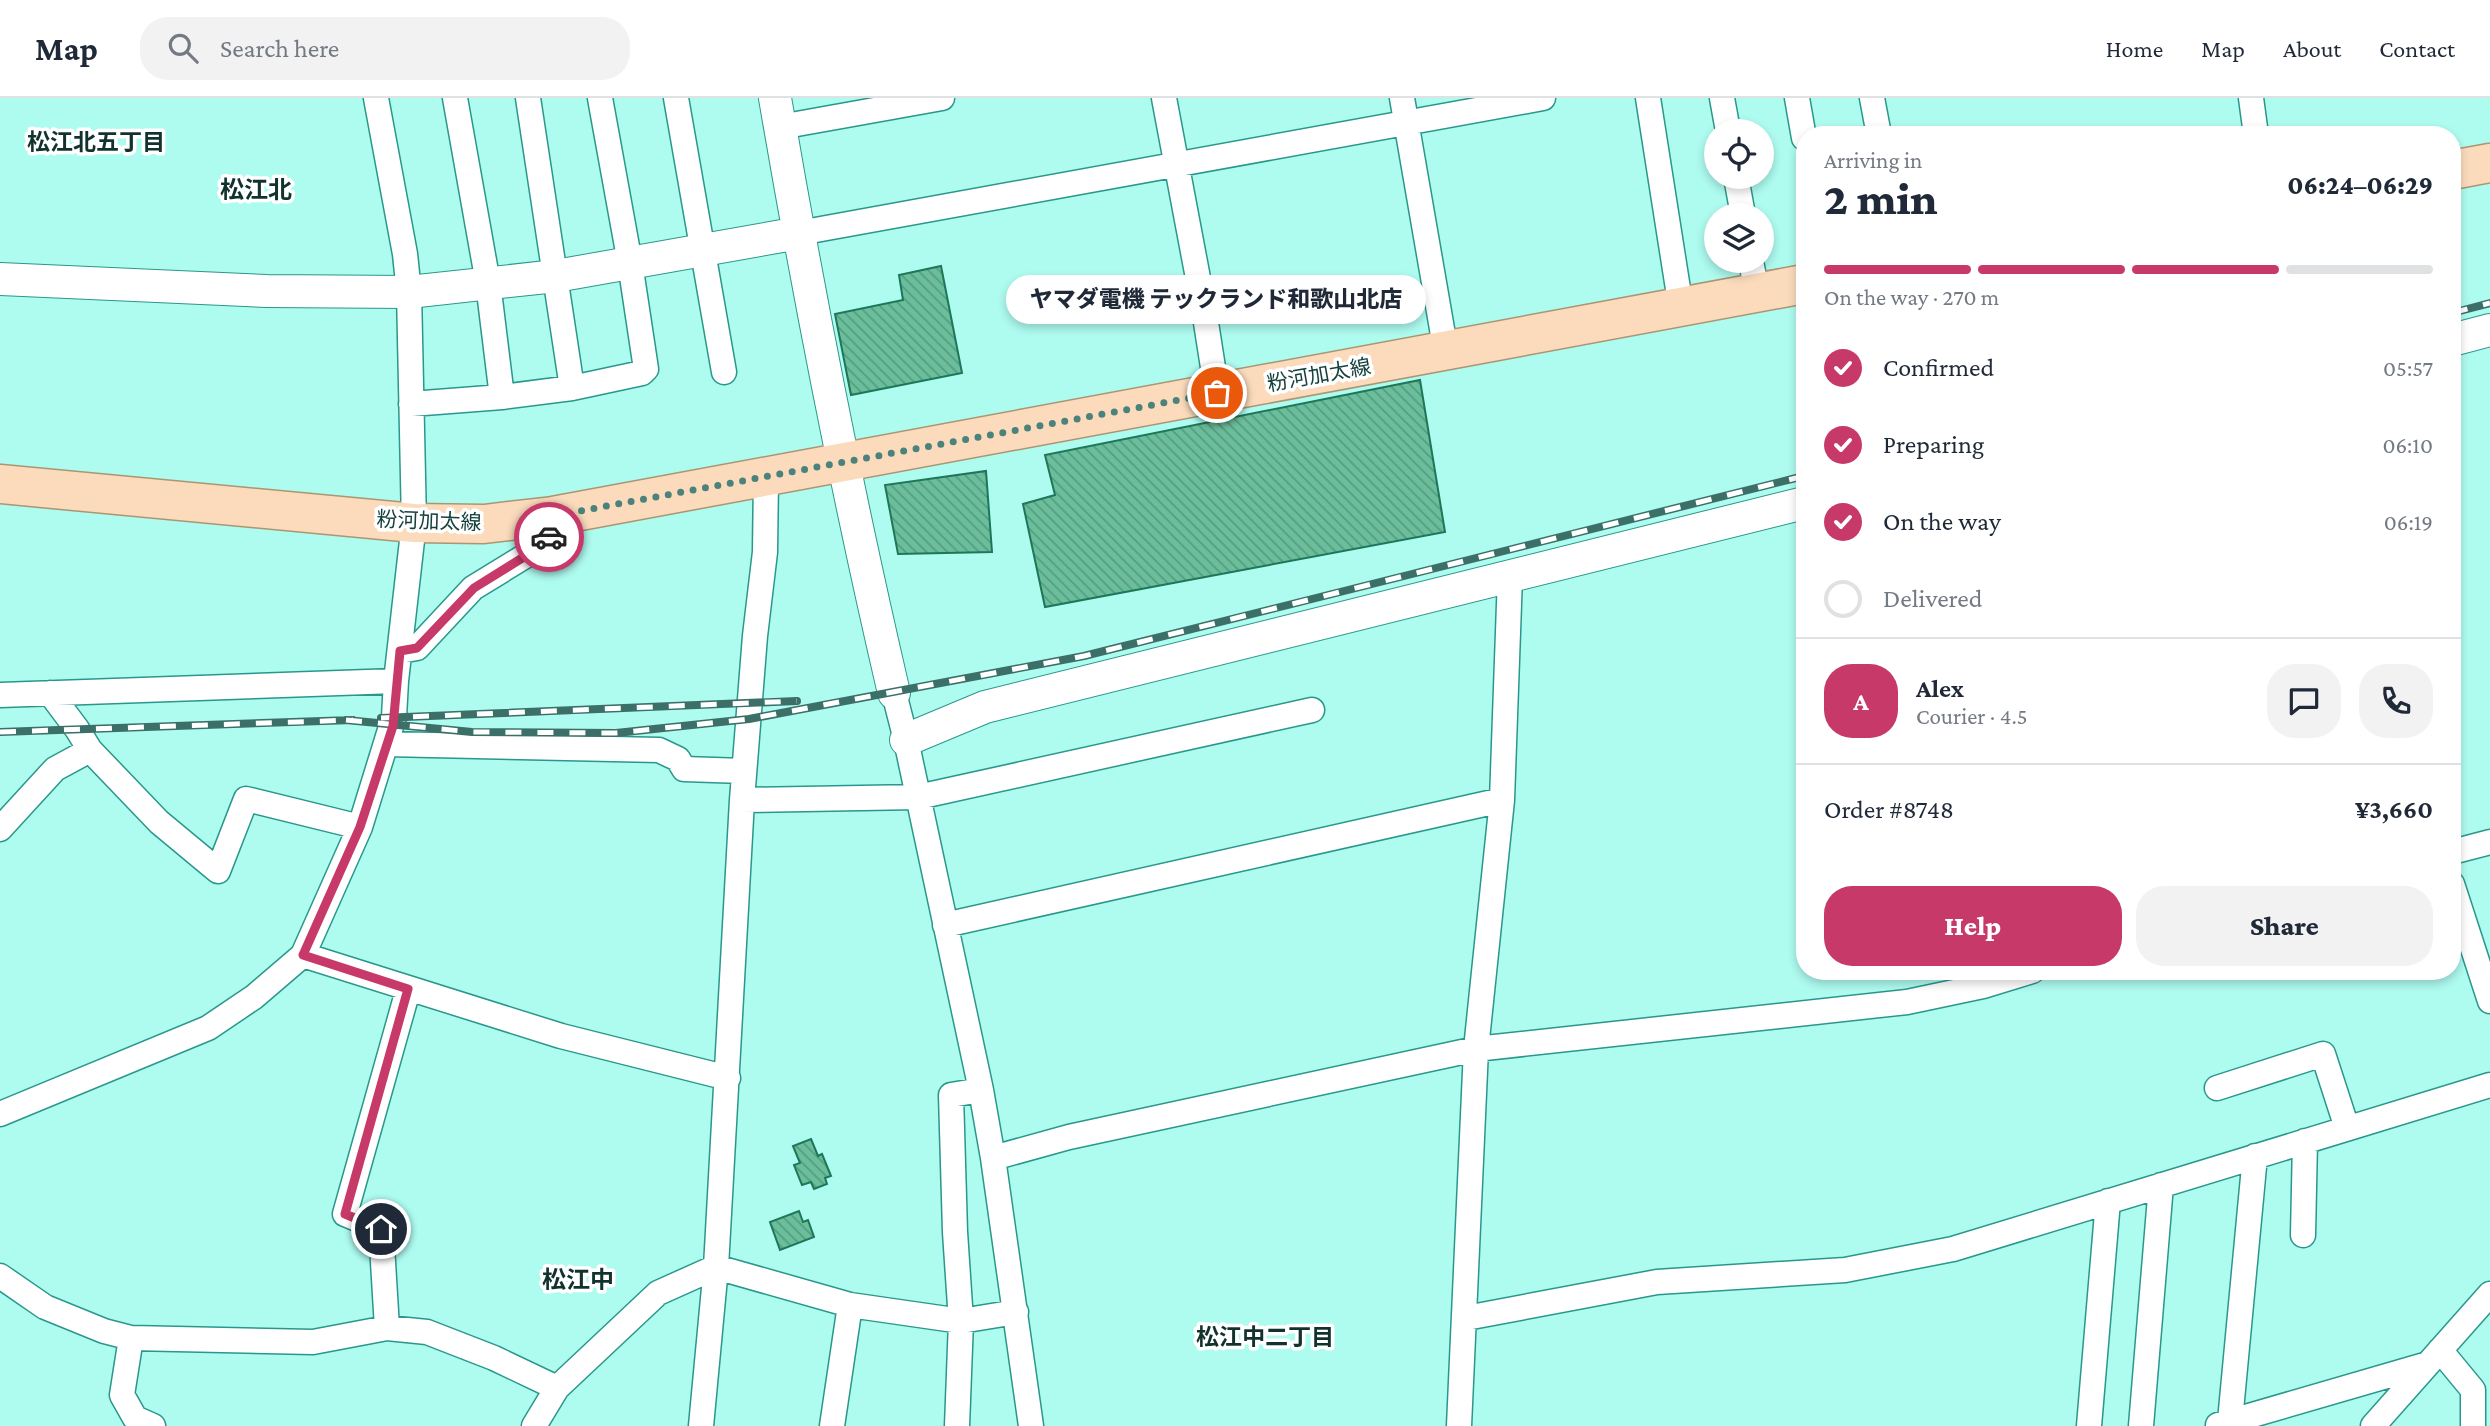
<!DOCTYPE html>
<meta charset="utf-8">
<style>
:root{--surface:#fff;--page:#f2f2f3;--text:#1f2937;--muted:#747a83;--line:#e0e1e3;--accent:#c73968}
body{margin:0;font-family:"Crimson Pro","Noto Sans JP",serif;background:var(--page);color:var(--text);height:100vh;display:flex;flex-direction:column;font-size:26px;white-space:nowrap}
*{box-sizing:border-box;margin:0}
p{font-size:23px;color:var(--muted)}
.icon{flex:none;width:38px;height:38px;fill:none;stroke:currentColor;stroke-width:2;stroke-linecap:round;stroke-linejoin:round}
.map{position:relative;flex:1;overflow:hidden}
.panel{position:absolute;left:1796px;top:28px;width:665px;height:854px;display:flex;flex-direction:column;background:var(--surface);border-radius:28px;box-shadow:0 4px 10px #0003}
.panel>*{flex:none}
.controls{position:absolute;left:1704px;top:21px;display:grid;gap:14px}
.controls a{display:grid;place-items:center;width:70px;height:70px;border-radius:50%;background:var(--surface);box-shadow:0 4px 10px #0003;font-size:35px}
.pin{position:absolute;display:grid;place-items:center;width:60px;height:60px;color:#fff;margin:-30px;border:4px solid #fff;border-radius:50%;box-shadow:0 2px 7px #0007}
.courier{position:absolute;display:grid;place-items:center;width:70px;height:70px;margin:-35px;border:5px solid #c73968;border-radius:50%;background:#fff;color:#222;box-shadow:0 2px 9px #0007}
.bubble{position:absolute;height:49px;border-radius:24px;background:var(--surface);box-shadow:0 4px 10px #0003;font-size:23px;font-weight:800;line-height:49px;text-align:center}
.overview em{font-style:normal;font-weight:800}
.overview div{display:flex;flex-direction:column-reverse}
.overview{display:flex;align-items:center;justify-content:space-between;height:119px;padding:0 28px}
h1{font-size:46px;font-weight:800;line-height:52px}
.bar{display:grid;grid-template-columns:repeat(4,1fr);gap:10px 7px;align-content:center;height:84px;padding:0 28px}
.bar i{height:9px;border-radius:5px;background:var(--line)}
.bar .on{background:var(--accent)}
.bar p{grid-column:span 4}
.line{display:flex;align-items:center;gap:18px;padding:0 28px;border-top:2px solid var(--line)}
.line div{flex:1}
.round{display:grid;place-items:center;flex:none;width:74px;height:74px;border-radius:28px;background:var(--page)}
ol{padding:0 28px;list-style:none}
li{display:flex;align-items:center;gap:21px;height:77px}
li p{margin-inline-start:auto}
li .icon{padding:7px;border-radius:50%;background:var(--accent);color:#fff;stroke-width:4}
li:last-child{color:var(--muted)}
li i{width:38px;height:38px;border:4px solid var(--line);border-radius:50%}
.action{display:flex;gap:14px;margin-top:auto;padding:14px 28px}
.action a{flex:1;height:80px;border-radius:28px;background:var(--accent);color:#fff;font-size:28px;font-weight:800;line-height:80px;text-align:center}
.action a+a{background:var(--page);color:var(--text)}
header{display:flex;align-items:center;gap:42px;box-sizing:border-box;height:98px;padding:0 35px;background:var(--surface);border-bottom:2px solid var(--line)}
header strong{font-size:33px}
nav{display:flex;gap:38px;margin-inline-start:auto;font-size:24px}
.search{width:490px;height:63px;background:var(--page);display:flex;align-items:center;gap:18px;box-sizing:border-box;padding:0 24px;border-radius:28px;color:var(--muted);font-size:26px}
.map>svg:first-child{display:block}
</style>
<header>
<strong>Map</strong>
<div class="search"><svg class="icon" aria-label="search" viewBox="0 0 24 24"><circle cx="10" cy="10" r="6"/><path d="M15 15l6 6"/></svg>Search here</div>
<nav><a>Home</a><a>Map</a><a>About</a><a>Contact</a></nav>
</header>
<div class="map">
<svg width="2490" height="1328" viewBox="0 0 2490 1328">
<defs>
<pattern id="building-back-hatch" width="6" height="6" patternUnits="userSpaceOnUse" patternTransform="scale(1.75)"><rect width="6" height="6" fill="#6bbe9b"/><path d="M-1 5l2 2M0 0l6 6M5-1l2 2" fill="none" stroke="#579c80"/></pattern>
</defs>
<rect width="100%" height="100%" fill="#aefbf0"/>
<path fill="url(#building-back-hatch)" stroke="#1d7758" stroke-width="2" d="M941,168l21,107 -111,22 -16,-81 68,-14 -4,-25z
M1420,282l25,152 -400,75 -22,-103 32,-9 -10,-40z
M986,373l6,81 -94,2 -13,-69z
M811,1041l7,17 4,-2 9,22 -6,2 2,6 -13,5 -3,-7 -9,3 -8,-20 6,-2 -7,-17z
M799,1113l4,11 5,-2 6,17 -34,13 -10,-28z"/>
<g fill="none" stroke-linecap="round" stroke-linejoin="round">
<g stroke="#2a978c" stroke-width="27">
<path id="minor" d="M528,0l44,290
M676,0l48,274
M1164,0l40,212 13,83
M1402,0l44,254
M1648,0l33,210
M1722,0l6,33
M1797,0l7,40
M1872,0l7,37
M2251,0l5,37
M780,29l162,-29
M1736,79l7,38
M799,135l744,-135
M1751,163l6,32
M502,299l70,-9 70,-15 4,-4 -16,-106 -30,-165
M411,306l91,-7 -14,-114 -33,-185
M400,553l17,-3 56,-60 75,-46 5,-26
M894,595l12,47 75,350 12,68 38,268
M0,597l396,-14
M386,646l273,6 19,9 6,10 60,2
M90,652l69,72 59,49 28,-72 114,28
M742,702l176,-3 394,-87
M0,731l55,-60 35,-19 -13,-21 -27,-36
M2452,754l38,-10
M2452,786l38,117
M945,827l557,-125
M303,857l258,81 167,42
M2217,990l106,-34 24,74
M0,1016l208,-86 46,-31 49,-42 57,-128 34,-110 2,-36 18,-158 -5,-231 -4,-38 -29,-156
M993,1060l76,-21 407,-88 431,-47 76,-16 49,-15
M2303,1137l2,-94
M0,1178l45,31 59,24 27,7 182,4 74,-14 40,4 67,26 63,30
M1466,1220l191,-36 188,-12 108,-21 537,-164
M387,1230l-6,-99 -36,-15 63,-224
M131,1240l-9,57 13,23 18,8
M2440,1252l33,40v36
M2230,1323l25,-265
M2218,1327l210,-61
M534,1328l23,-38 101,-95 58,-26 134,38 111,16 55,-9
M701,1328l15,-159 26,-467 13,-164 10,-84 1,-75
M832,1328l18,-121
M957,1328l4,-105 -6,-89 -4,-137 30,-5
M1459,1328l17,-377 26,-249 8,-224
M2089,1328l19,-225
M2141,1328l20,-241
M2373,1328l117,-132"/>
</g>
<g stroke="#2a978c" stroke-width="34">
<path id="tertiary" d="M775,0c34,199 73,398 119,595
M0,181l267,12 142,1 147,-16 243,-43
M2452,242l38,-10
M906,642l79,-33 819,-204"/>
</g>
<g stroke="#aa9672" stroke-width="41">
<path id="primary" d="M2452,72l38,-7
M0,386l414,39 70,1 69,-8 1251,-232"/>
</g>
<use href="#minor" stroke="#fff" stroke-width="24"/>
<use href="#tertiary" stroke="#fff" stroke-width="32"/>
<use href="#primary" stroke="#fbdbbc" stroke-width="38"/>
<g stroke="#3b6f68" stroke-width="8">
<path id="rail" d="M2452,215l38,-10
M381,620l416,-17
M346,622l126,12 144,1 133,-14 335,-63 720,-180
M0,634l353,-12"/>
</g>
<use href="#rail" stroke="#fff" stroke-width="5" stroke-dasharray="16" stroke-linecap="butt"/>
</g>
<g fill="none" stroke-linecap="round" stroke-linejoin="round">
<path stroke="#4b837c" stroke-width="7" stroke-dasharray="0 12.6" d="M549,439l4,-21 664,-123"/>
<path stroke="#c73968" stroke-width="9" d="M381,1131l-36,-15 63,-225 -105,-34 57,-128 33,-101 7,-75 17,-3 57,-60 74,-46 1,-5"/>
</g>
<g text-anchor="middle" stroke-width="7" stroke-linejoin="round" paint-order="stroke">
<g font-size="21" fill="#16423d" stroke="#fff">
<text transform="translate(1319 277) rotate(-10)" y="7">粉河加太線</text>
<text transform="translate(429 423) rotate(2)" y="7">粉河加太線</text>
</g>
<g font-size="23" font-weight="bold" fill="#12322e" stroke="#fff">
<text x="96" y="52">松江北五丁目</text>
<text x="1265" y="1247">松江中二丁目</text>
</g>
<g font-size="24" font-weight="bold" fill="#12322e" stroke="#fff">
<text x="256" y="100">松江北</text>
<text x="578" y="1190">松江中</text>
</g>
</g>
</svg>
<div class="controls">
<a><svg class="icon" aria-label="locate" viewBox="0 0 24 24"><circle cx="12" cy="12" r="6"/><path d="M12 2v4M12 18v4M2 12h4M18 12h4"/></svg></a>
<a><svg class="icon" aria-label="layers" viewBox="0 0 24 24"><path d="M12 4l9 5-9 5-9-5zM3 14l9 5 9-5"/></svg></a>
</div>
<div class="pin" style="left:1217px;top:295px;background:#ea580c"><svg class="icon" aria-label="bag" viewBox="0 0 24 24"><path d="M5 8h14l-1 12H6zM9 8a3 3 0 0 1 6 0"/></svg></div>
<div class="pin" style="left:381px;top:1131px;background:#1f2937"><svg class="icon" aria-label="home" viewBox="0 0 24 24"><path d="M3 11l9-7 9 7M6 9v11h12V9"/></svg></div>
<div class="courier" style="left:549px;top:439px"><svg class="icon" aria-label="car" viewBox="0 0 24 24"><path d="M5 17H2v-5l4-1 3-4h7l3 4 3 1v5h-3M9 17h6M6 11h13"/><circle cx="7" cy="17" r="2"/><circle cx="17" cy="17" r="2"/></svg></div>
<div class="bubble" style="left:1006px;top:177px;width:420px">ヤマダ電機 テックランド和歌山北店</div>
<section class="panel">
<div class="overview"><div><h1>2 min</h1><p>Arriving in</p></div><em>06:24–06:29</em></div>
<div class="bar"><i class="on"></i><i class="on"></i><i class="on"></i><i></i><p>On the way · 270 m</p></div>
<ol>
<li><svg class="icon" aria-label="check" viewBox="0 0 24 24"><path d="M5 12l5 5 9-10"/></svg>Confirmed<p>05:57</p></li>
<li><svg class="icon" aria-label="check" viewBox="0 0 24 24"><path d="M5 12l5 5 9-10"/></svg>Preparing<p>06:10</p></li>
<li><svg class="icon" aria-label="check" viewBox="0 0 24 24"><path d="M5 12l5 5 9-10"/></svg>On the way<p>06:19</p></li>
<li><i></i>Delivered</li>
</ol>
<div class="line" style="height:126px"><b class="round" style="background:var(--accent);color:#fff">A</b><div><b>Alex</b><p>Courier · 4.5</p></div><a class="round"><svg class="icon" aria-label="chat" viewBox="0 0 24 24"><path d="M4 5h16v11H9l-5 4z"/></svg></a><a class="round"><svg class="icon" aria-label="phone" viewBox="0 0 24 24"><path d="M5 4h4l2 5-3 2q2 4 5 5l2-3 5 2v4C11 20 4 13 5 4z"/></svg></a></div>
<div class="line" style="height:91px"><div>Order #8748</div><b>¥3,660</b></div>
<div class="action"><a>Help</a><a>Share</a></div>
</section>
</div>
